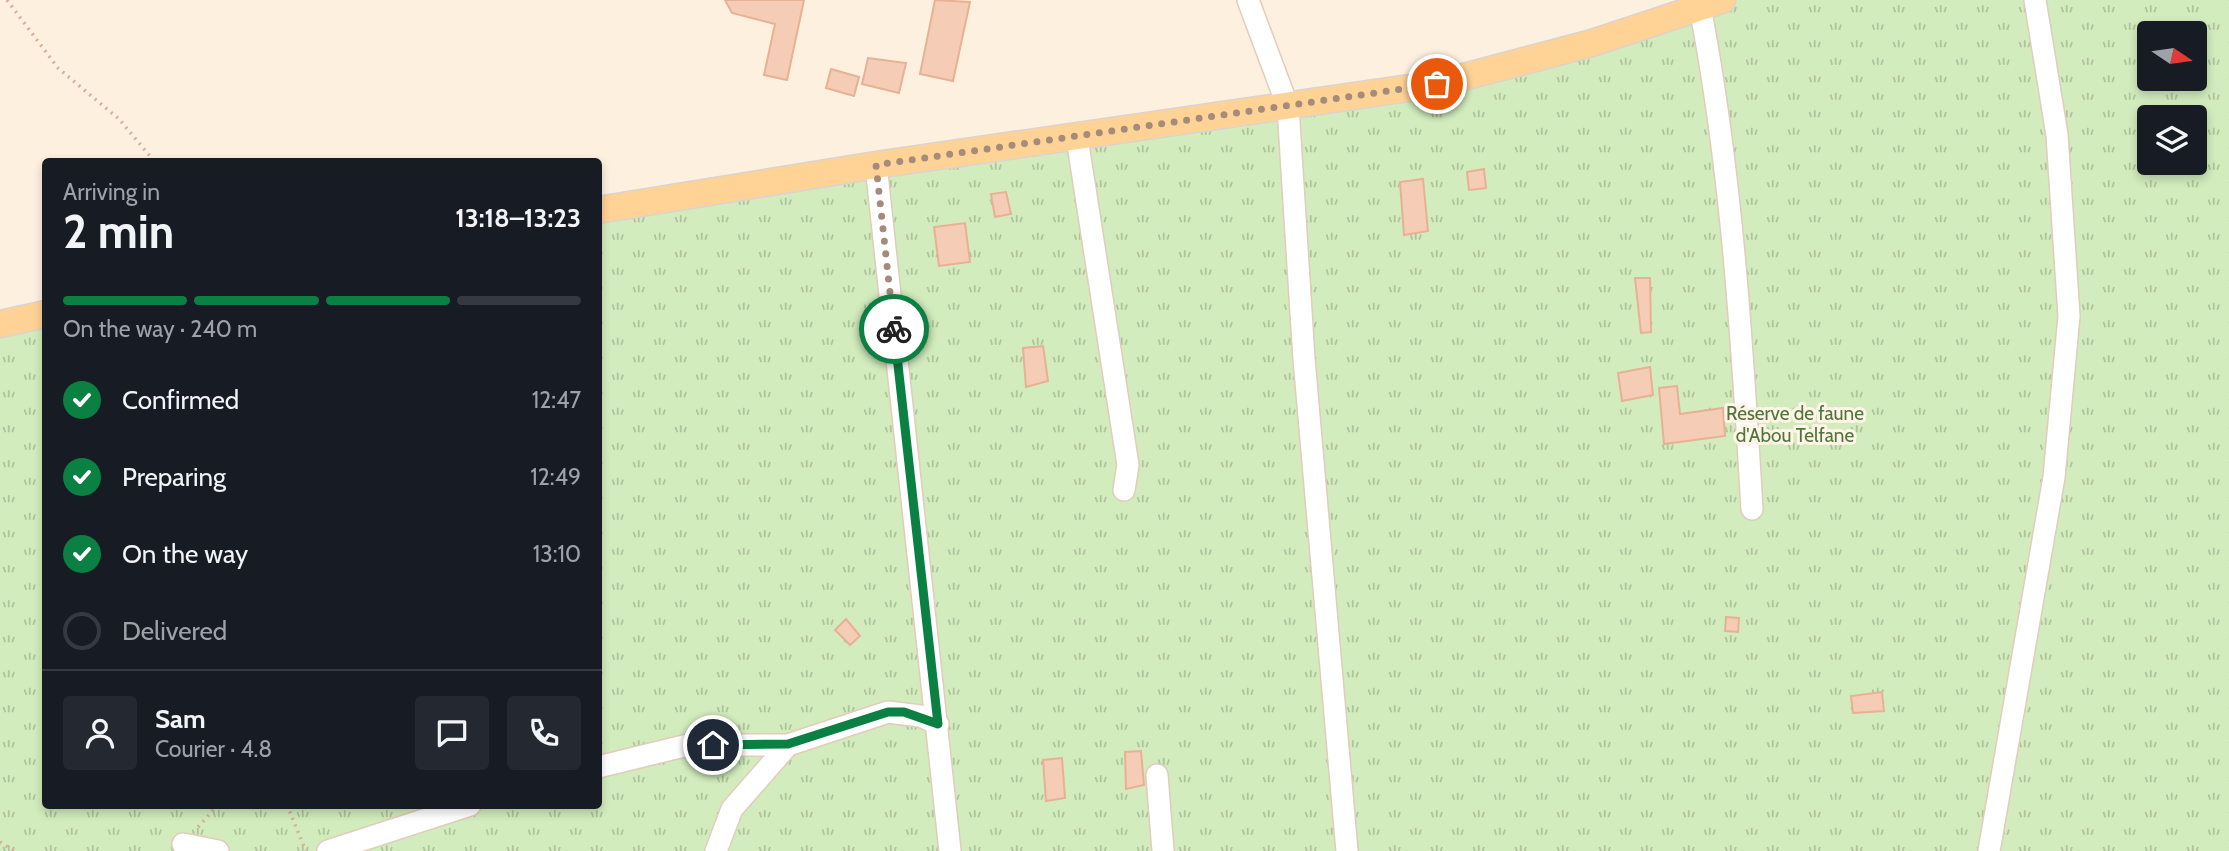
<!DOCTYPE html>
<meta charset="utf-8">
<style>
:root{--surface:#171b24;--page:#242831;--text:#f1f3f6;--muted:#9ea1a6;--line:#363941;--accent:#0b8043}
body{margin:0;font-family:Cabin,sans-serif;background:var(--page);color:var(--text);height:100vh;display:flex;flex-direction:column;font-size:26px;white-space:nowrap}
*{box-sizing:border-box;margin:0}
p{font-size:23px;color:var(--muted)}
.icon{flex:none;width:38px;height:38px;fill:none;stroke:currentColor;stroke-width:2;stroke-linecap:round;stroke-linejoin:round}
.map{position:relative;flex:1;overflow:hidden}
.panel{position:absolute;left:42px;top:158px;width:560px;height:651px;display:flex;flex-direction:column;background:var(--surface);border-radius:7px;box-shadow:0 4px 10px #0003}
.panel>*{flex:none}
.needle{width:46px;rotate:103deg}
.fabs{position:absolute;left:2137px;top:21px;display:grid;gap:14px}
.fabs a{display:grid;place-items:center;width:70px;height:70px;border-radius:7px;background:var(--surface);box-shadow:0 4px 10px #0003;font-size:35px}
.pin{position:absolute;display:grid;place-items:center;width:60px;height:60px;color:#fff;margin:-30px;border:4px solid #fff;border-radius:50%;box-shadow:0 2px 7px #0007}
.courier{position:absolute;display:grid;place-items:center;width:70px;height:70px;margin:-35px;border:5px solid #0b8043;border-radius:50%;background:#fff;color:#222;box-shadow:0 2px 9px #0007}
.head em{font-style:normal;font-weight:700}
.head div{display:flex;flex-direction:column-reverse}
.head{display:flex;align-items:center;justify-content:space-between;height:119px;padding:0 21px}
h1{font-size:46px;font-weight:700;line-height:52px}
.bar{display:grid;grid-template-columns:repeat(4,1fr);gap:10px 7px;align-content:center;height:84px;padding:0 21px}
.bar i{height:9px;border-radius:5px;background:var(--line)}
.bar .current{background:var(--accent)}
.bar p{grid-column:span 4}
.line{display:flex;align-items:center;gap:18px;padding:0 21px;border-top:2px solid var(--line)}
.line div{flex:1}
.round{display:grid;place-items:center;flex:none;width:74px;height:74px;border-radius:7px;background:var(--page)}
ol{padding:0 21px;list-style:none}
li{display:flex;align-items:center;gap:21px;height:77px}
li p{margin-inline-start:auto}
li .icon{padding:7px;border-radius:50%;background:var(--accent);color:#fff;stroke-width:4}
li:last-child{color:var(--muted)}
li i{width:38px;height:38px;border:4px solid var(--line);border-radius:50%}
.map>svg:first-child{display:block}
</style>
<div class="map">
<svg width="2229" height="851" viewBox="0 0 2229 851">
<defs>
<pattern id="grass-tufts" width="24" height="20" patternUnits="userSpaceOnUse" patternTransform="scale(1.75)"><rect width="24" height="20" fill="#d2ecbd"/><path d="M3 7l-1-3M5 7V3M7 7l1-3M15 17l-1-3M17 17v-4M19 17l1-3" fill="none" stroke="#afc29b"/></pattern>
</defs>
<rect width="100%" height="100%" fill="#fef0df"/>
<path fill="url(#grass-tufts)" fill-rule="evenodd" d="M1716,0h513v851h-2229v-527l45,-10 1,491h552l1,-595 838,-126zM2149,33h45v46h-45zM2149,117h45v46h-45z"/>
<path fill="#f5ccb5" stroke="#e8b194" stroke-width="2" d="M725,0h79l-17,80 -23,-5 11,-51 -43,-11z
M935,0l35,2 -17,79 -33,-7z
M868,58l38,5 -7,30 -37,-9z
M831,69l28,8 -5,19 -28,-8z
M1484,169l2,19 -17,2 -2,-18z
M1423,179l5,52 -24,4 -4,-53z
M1006,192l5,22 -16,3 -4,-23z
M965,223l5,39 -31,4 -5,-39z
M1635,278h15l1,54 -10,1z
M1043,346l5,35 -22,6 -3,-39z
M1650,367l3,28 -31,6 -4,-28z
M1677,386l3,28 43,-6 2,28 -61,8 -5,-56z
M1726,617l13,1 -1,14 -13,-1z
M846,619l14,17 -10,9 -15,-15z
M1882,692l2,19 -31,2 -2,-17z
M1141,751l3,34 -18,4 -1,-37z
M1062,758l3,40 -19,3 -3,-41z"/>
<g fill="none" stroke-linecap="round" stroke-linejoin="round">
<g stroke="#e2ccbb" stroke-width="24">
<path id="minor" d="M1248,0l40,107 16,252 43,492
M1700,7c32,166 42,334 52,502
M1077,138l51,327 -4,25
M876,165l74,686
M598,767l90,-22h100l100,-33 32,4 18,8
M1157,775l6,76
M183,844l35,7
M328,851l142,-46
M716,851l16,-42 56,-64
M1989,851l65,-374 15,-161 -12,-181 -22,-135"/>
</g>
<g stroke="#dbd3cf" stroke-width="29">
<path id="major" d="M598,210l278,-45 561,-81 155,-41 130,-43
M0,324l46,-10"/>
</g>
<path stroke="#d9af99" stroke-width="3.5" stroke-dasharray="2 5" stroke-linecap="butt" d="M7,0l51,68 61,51 35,42
M287,805l19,46
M198,827l20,-22
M0,842l14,9"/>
<use href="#minor" stroke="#fff" stroke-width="21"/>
<use href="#major" stroke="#ffd395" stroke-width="26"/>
</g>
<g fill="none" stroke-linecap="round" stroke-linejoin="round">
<path stroke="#a58b7b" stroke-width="7" stroke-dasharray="0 12.6" d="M894,329l-18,-164 561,-81"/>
<path stroke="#0b8043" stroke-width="9" d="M713,745l75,-1 100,-32h16l34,12 -44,-395"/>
</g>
<g text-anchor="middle" stroke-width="6" stroke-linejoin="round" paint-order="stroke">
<g font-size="19" fill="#4e763b" stroke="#fff4e7">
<text x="1795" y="420">Réserve de faune<tspan x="1795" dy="22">d'Abou Telfane</tspan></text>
</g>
</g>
</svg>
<div class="fabs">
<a><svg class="needle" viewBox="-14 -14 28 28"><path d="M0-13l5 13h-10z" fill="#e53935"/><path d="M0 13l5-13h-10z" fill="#9ea1a6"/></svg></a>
<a><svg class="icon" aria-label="layers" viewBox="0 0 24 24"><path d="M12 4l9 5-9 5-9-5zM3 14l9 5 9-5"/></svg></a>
</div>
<div class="pin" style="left:1437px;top:84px;background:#ea580c"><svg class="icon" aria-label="bag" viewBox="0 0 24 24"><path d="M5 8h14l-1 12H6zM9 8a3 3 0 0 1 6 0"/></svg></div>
<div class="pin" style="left:713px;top:745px;background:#1f2937"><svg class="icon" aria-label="home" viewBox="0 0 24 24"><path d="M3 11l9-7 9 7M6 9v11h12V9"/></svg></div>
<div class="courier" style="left:894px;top:329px"><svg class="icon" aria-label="bike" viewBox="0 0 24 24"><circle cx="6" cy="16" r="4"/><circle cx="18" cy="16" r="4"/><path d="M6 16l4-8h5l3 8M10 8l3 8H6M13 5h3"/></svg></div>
<section class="panel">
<div class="head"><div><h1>2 min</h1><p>Arriving in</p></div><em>13:18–13:23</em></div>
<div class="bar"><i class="current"></i><i class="current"></i><i class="current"></i><i></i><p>On the way · 240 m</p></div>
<ol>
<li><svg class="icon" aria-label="check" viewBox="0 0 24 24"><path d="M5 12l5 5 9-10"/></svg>Confirmed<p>12:47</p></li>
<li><svg class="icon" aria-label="check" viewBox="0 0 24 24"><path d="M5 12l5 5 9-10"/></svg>Preparing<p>12:49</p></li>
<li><svg class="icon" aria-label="check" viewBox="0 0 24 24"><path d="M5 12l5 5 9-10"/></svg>On the way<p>13:10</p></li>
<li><i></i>Delivered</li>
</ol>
<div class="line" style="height:126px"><a class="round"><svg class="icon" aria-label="person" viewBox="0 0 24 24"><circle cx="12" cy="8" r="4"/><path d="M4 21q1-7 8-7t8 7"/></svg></a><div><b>Sam</b><p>Courier · 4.8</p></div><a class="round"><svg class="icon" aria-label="chat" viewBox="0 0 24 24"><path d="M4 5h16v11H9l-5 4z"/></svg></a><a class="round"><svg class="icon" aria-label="phone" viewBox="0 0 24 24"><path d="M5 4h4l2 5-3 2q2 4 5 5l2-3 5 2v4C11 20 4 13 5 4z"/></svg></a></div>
</section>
</div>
